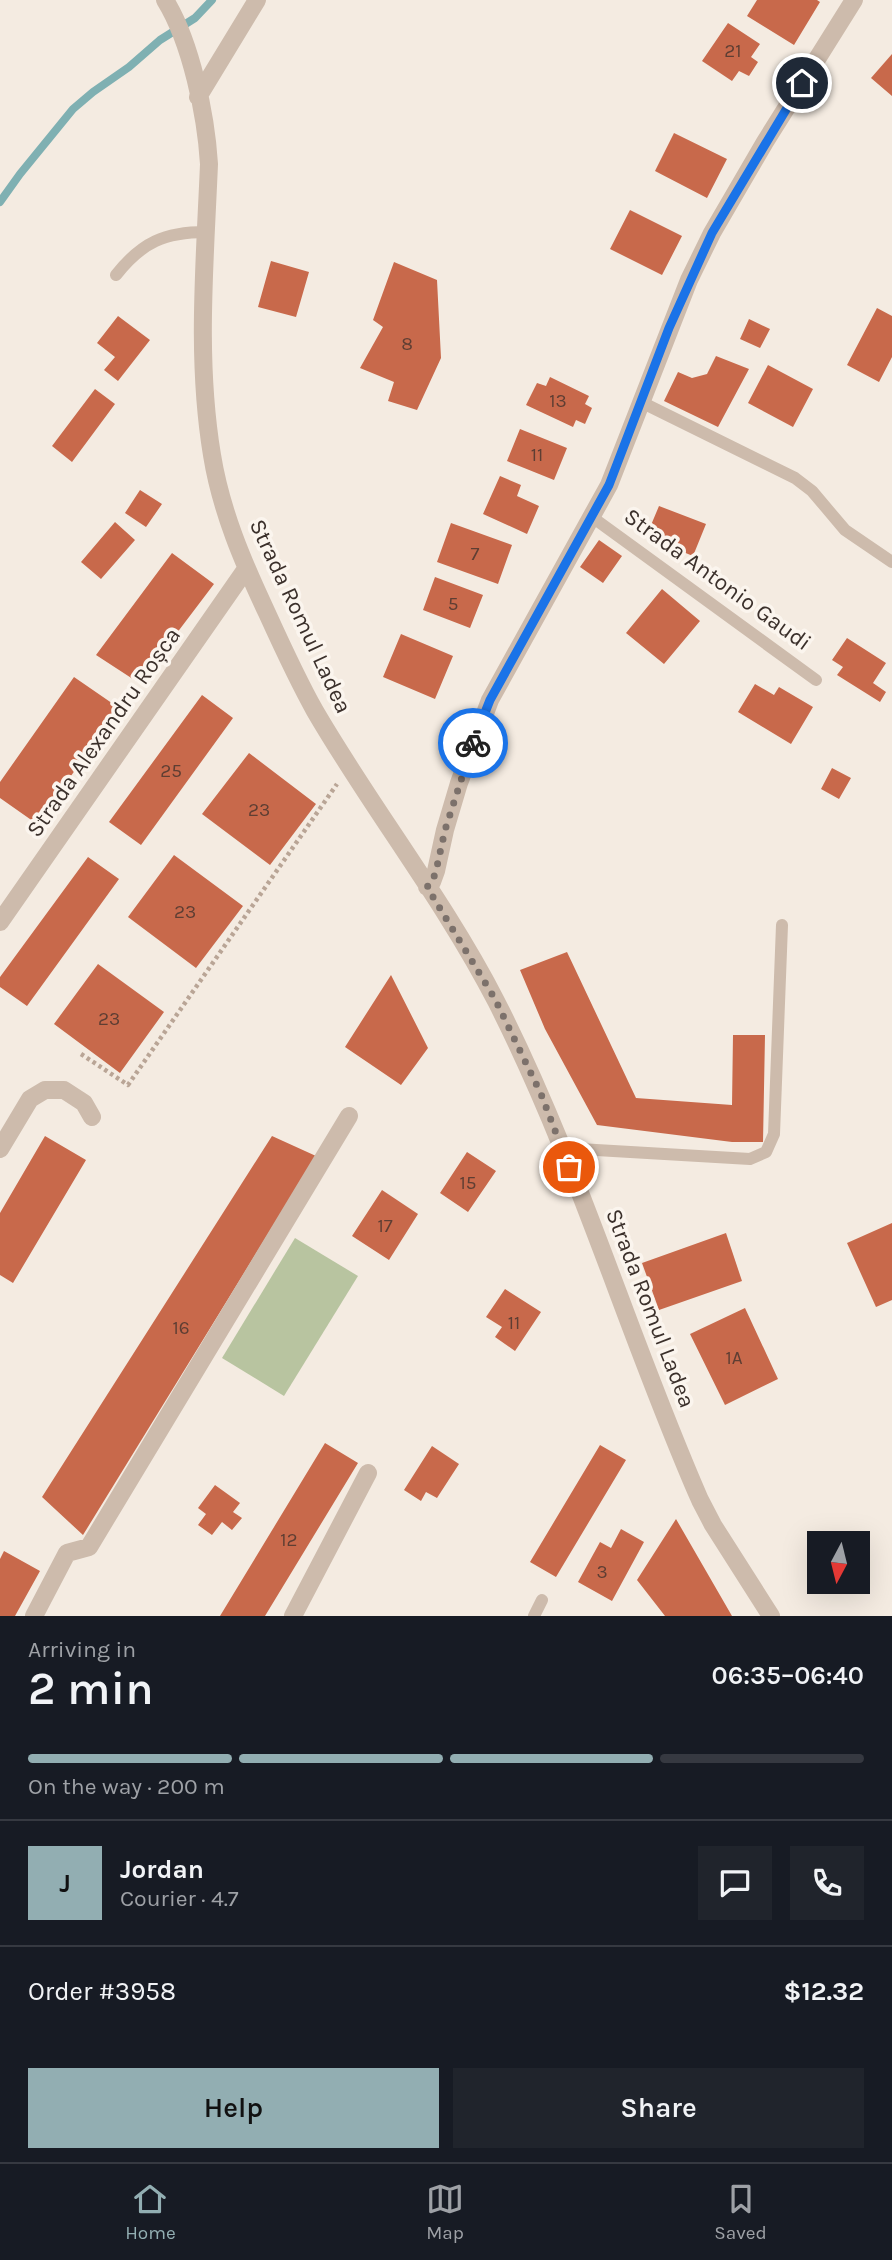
<!DOCTYPE html>
<meta charset="utf-8">
<style>
:root{--surface:#171b24;--page:#20242c;--text:#f1f3f6;--muted:#9ea1a6;--line:#363941;--accent:#92aeb2}
body{margin:0;font-family:Karla,sans-serif;background:var(--page);color:var(--text);height:100vh;display:flex;flex-direction:column;font-size:26px;white-space:nowrap}
*{box-sizing:border-box;margin:0}
p{font-size:23px;color:var(--muted)}
.icon{flex:none;width:38px;height:38px;fill:none;stroke:currentColor;stroke-width:2;stroke-linecap:round;stroke-linejoin:round}
.map{position:relative;height:1616px;overflow:hidden}
.side{display:flex;flex-direction:column;background:var(--surface);flex:1}
.side>*{flex:none}
.needle{width:46px;rotate:187deg}
.buttons{position:absolute;left:807px;top:1531px;display:grid;gap:14px}
.buttons a{display:grid;place-items:center;width:63px;height:63px;border-radius:0px;background:var(--surface);box-shadow:0 7px 28px #0002;font-size:35px}
.pin{position:absolute;display:grid;place-items:center;width:60px;height:60px;color:#fff;margin:-30px;border:4px solid #fff;border-radius:50%;box-shadow:0 2px 7px #0007}
.courier{position:absolute;display:grid;place-items:center;width:70px;height:70px;margin:-35px;border:5px solid #1a73e8;border-radius:50%;background:#fff;color:#222;box-shadow:0 2px 9px #0007}
.headline em{font-style:normal;font-weight:600}
.headline div{display:flex;flex-direction:column-reverse}
.headline{display:flex;align-items:center;justify-content:space-between;height:119px;padding:0 28px}
h1{font-size:46px;font-weight:600;line-height:52px}
.bar{display:grid;grid-template-columns:repeat(4,1fr);gap:10px 7px;align-content:center;height:84px;padding:0 28px}
.bar i{height:9px;border-radius:5px;background:var(--line)}
.bar .on{background:var(--accent)}
.bar p{grid-column:span 4}
.line{display:flex;align-items:center;gap:18px;padding:0 28px;border-top:2px solid var(--line)}
.line div{flex:1}
.round{display:grid;place-items:center;flex:none;width:74px;height:74px;border-radius:0px;background:var(--page)}
.cta{display:flex;gap:14px;margin-top:auto;padding:14px 28px}
.cta a{flex:1;height:80px;border-radius:0px;background:var(--accent);color:#111;font-size:28px;font-weight:600;line-height:80px;text-align:center}
.cta a+a{background:var(--page);color:var(--text)}
.menu{display:flex;justify-content:space-around;align-items:center;height:98px;border-top:2px solid var(--line);background:var(--surface);font-size:19px;color:var(--muted)}
.menu a{display:grid;justify-items:center;gap:4px}
.menu .on{color:var(--accent)}
.map>svg:first-child{display:block}
</style>
<div class="map">
<svg width="892" height="1616" viewBox="0 0 892 1616">
<rect width="100%" height="100%" fill="#f4ebe1"/>
<path fill="#b8c4a0" d="M295,1238l63,38 -74,120 -62,-38z"/>
<g fill="none" stroke-linecap="round" stroke-linejoin="round">
<path stroke="#7fb0b2" stroke-width="8" d="M0,202l20,-28 53,-65 20,-17 36,-25 31,-27 35,-22 17,-18"/>
</g>
<path fill="#c8694b" d="M757,0h60l3,2 -26,43 -47,-29z
M728,23l32,21 -9,13 7,5 -9,14 -10,-5 -7,10 -30,-20z
M892,54v42l-21,-18z
M674,133l53,26 -20,39 -52,-27z
M630,210l52,26 -20,39 -52,-26z
M271,261l38,11 -13,45 -38,-10z
M394,262l43,18 4,78 -24,52 -29,-9 6,-19 -34,-14 23,-41 -10,-7z
M877,308l15,8v41l-13,25 -32,-17z
M118,316l32,24 -32,41 -14,-11 11,-13 -18,-14z
M749,319l21,10 -10,19 -20,-9z
M716,356l33,13 -31,58 -54,-26 14,-29 14,6 15,-4z
M768,365l45,24 -20,38 -45,-24z
M550,377l39,19 -4,8 7,4 -7,16 -9,-4 -3,7 -47,-22 11,-22 9,3z
M95,389l20,15 -43,58 -20,-16z
M520,429l47,19 -13,32 -47,-19z
M500,476l21,9 -4,11 22,10 -12,28 -44,-20z
M140,490l22,14 -16,23 -21,-14z
M659,506l47,18 -13,32 -47,-19z
M115,522l20,18 -34,39 -20,-17z
M451,523l61,22 -14,39 -61,-22z
M599,540l23,16 -19,27 -23,-16z
M172,553l42,31 -75,99 -43,-28z
M435,577l48,18 -13,33 -47,-18z
M662,589l38,32 -36,43 -38,-31z
M401,634l52,22 -18,43 -52,-22z
M847,638l39,25 -13,20 13,9 -6,10 -43,-27 6,-8 -11,-7z
M74,677l45,31 -82,116 -37,-26v-16z
M755,684l19,11 5,-8 34,20 -22,37 -53,-32z
M202,695l31,23 -92,127 -32,-23z
M249,753l67,51 -46,61 -68,-51z
M832,768l19,10 -12,21 -18,-10z
M174,855l69,51 -47,62 -68,-51z
M88,857l31,22 -92,127 -27,-19v-10z
M567,952l69,146 96,7 1,-70h32l-2,107h-31l-135,-17 -52,-96 -25,-59z
M98,964l66,48 -44,61 -66,-49z
M391,975l37,73 -27,37 -56,-38z
M45,1136l41,24 -73,123 -13,-8v-62z
M272,1136l44,20 -233,379 -41,-38z
M467,1152l29,19 -28,41 -28,-19z
M382,1190l36,24 -29,46 -37,-24z
M892,1223v77l-16,7 -29,-64z
M726,1233l16,48 -83,29 -17,-47z
M505,1289l36,23 -26,39 -20,-14 7,-10 -16,-10z
M745,1308l33,71 -53,26 -35,-71z
M325,1443l33,20 -93,153h-45z
M600,1445l26,15 -70,117 -26,-15z
M432,1446l27,18 -22,34 -11,-6 -5,9 -17,-11z
M215,1485l25,18 -7,9 9,6 -10,12 -10,-8 -10,13 -14,-10 8,-11 -8,-6z
M676,1519l56,97h-67l-28,-36z
M621,1529l23,13 -32,59 -34,-19 22,-40 11,6z
M4,1551l36,20 -25,45h-15v-57z"/>
<g fill="none" stroke-linecap="round" stroke-linejoin="round">
<path stroke="#b9a596" stroke-width="4.5" stroke-dasharray="3.5 3.5" stroke-linecap="butt" d="M81,1054l47,31 209,-301"/>
<path stroke="#cdbbac" stroke-width="12" d="M116,275c26,-33 49,-43 90,-43
M641,402l154,76 17,13 33,39 47,32
M592,517l224,163
M562,1148l188,11 16,-7 8,-18 8,-209
M534,1616l8,-16"/>
<path stroke="#cdbbac" stroke-width="18" d="M165,0c26,42 41,115 44,164 -4,97 -13,195 3,291 9,56 31,107 55,158 15,33 30,66 48,98 57,98 129,189 181,290 82,161 132,335 204,499l13,25 58,91
M198,97l59,-97
M427,887l5,-5 4,-11 9,-41 14,-47 31,-83 119,-215 80,-205 23,-47 53,-91 89,-142
M0,922l246,-353
M0,1149l30,-50 15,-9h19l20,13 8,14
M34,1616l33,-63 22,-6 260,-431
M293,1616l75,-143"/>
</g>
<g fill="none" stroke-linecap="round" stroke-linejoin="round">
<path stroke="#7c716b" stroke-width="7" stroke-dasharray="0 12.6" d="M473,743l-28,87 -9,41 -4,11 -5,5 68,112 46,95 28,73"/>
<path stroke="#1a73e8" stroke-width="9" d="M473,743l17,-43 119,-215 60,-157 43,-95 90,-150"/>
</g>
<g text-anchor="middle" stroke-width="7" stroke-linejoin="round" paint-order="stroke">
<g font-size="19" fill="#5e3e33">
<text x="733" y="57">21</text>
<text x="407" y="350">8</text>
<text x="558" y="407">13</text>
<text x="537" y="461">11</text>
<text x="475" y="560">7</text>
<text x="453" y="610">5</text>
<text x="171" y="777">25</text>
<text x="259" y="816">23</text>
<text x="185" y="918">23</text>
<text x="109" y="1025">23</text>
<text x="468" y="1189">15</text>
<text x="385" y="1232">17</text>
<text x="514" y="1329">11</text>
<text x="181" y="1334">16</text>
<text x="734" y="1364">1A</text>
<text x="289" y="1546">12</text>
<text x="602" y="1578">3</text>
</g>
<g font-size="23" fill="#3b302b" stroke="#fbf5ee">
<text transform="translate(718 579) rotate(36)" y="8">Strada Antonio Gaudi</text>
<text transform="translate(301 616) rotate(65)" y="8">Strada Romul Ladea</text>
<text transform="translate(103 732) rotate(-55)" y="8">Strada Alexandru Roșca</text>
<text transform="translate(651 1308) rotate(69)" y="8">Strada Romul Ladea</text>
</g>
</g>
</svg>
<div class="buttons">
<a><svg class="needle" viewBox="-14 -14 28 28"><path d="M0-13l5 13h-10z" fill="#e53935"/><path d="M0 13l5-13h-10z" fill="#9ea1a6"/></svg></a>
</div>
<div class="pin" style="left:569px;top:1167px;background:#ea580c"><svg class="icon" aria-label="bag" viewBox="0 0 24 24"><path d="M5 8h14l-1 12H6zM9 8a3 3 0 0 1 6 0"/></svg></div>
<div class="pin" style="left:802px;top:83px;background:#1f2937"><svg class="icon" aria-label="home" viewBox="0 0 24 24"><path d="M3 11l9-7 9 7M6 9v11h12V9"/></svg></div>
<div class="courier" style="left:473px;top:743px"><svg class="icon" aria-label="bike" viewBox="0 0 24 24"><circle cx="6" cy="16" r="4"/><circle cx="18" cy="16" r="4"/><path d="M6 16l4-8h5l3 8M10 8l3 8H6M13 5h3"/></svg></div>
</div>
<section class="side">
<div class="headline"><div><h1>2 min</h1><p>Arriving in</p></div><em>06:35–06:40</em></div>
<div class="bar"><i class="on"></i><i class="on"></i><i class="on"></i><i></i><p>On the way · 200 m</p></div>
<div class="line" style="height:126px"><b class="round" style="background:var(--accent);color:#111">J</b><div><b>Jordan</b><p>Courier · 4.7</p></div><a class="round"><svg class="icon" aria-label="chat" viewBox="0 0 24 24"><path d="M4 5h16v11H9l-5 4z"/></svg></a><a class="round"><svg class="icon" aria-label="phone" viewBox="0 0 24 24"><path d="M5 4h4l2 5-3 2q2 4 5 5l2-3 5 2v4C11 20 4 13 5 4z"/></svg></a></div>
<div class="line" style="height:91px"><div>Order #3958</div><b>$12.32</b></div>
<div class="cta"><a>Help</a><a>Share</a></div>
</section>
<nav class="menu">
<a class="on"><svg class="icon" aria-label="home" viewBox="0 0 24 24"><path d="M3 11l9-7 9 7M6 9v11h12V9"/></svg>Home</a>
<a><svg class="icon" aria-label="map" viewBox="0 0 24 24"><path d="M3 6l6-2 6 2 6-2v14l-6 2-6-2-6 2zM9 4v14M15 6v14"/></svg>Map</a>
<a><svg class="icon" aria-label="saved" viewBox="0 0 24 24"><path d="M7 4h10v16l-5-4-5 4z"/></svg>Saved</a>
</nav>
